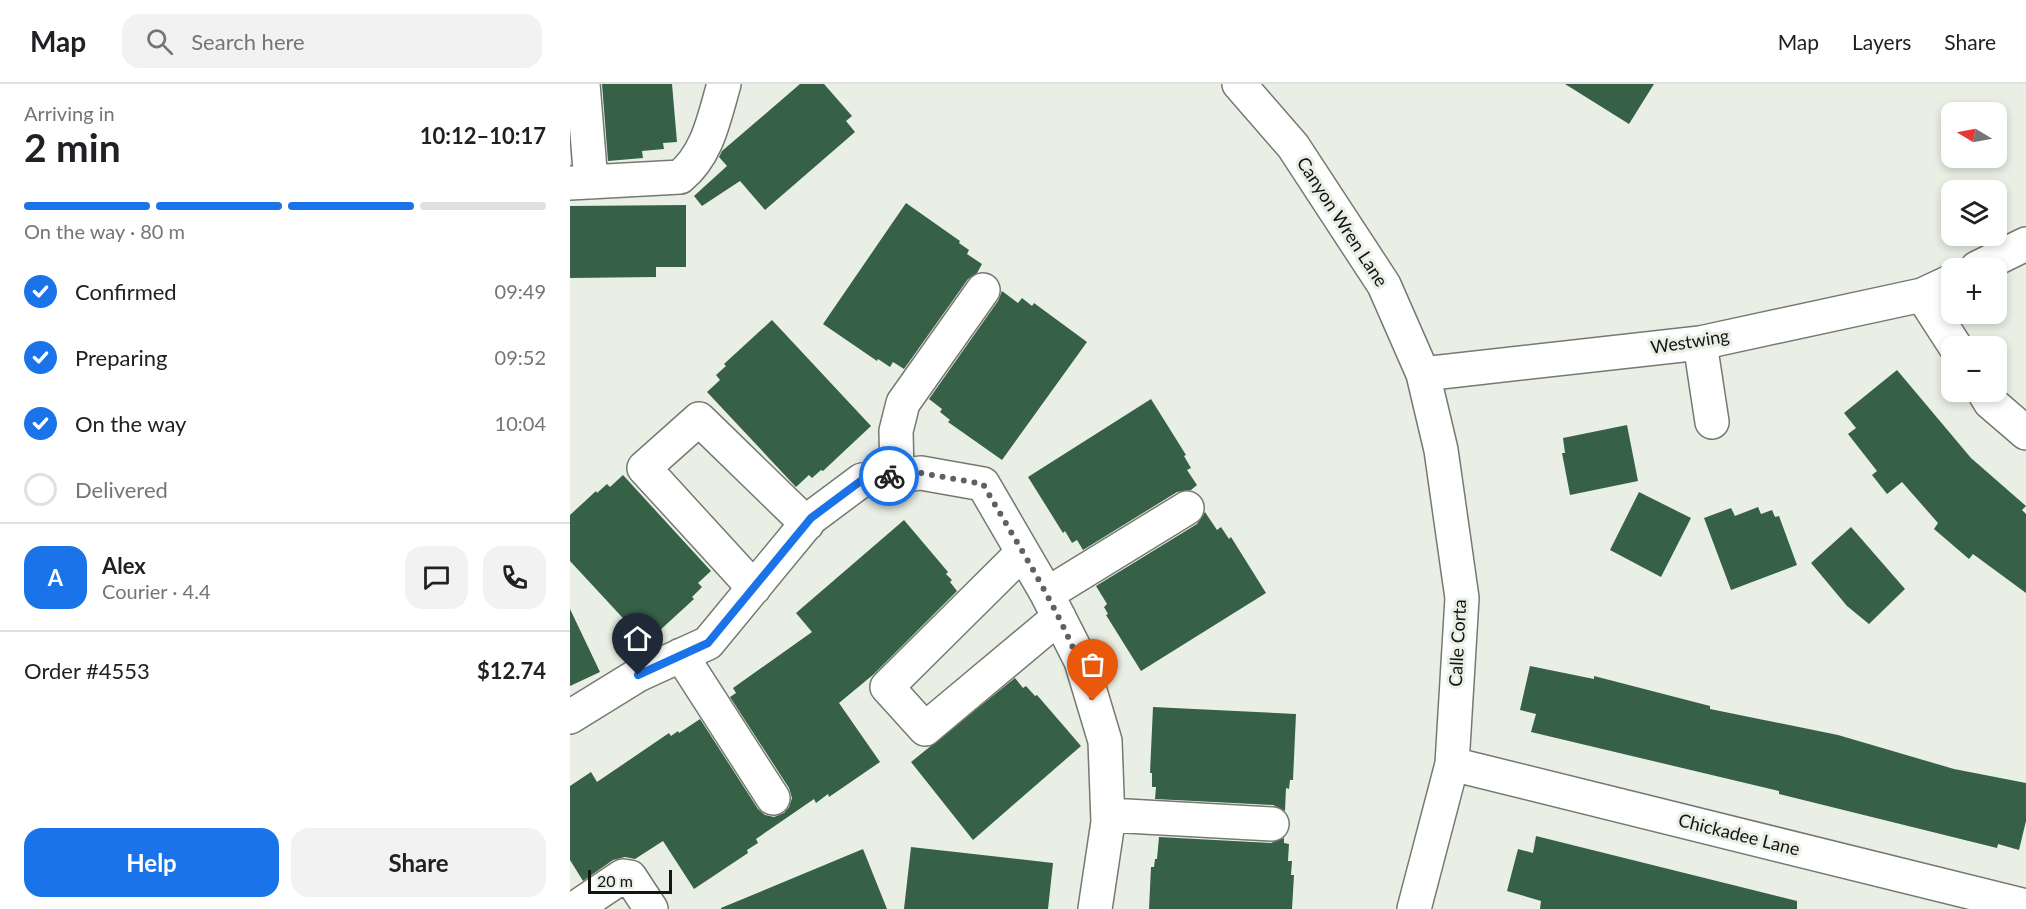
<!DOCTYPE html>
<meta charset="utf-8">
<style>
:root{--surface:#fff;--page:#f2f2f2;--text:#202124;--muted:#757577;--line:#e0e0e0;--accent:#1a73e8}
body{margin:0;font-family:Lato,sans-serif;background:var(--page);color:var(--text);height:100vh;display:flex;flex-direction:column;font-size:22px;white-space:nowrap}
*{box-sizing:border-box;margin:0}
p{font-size:20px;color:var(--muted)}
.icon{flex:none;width:33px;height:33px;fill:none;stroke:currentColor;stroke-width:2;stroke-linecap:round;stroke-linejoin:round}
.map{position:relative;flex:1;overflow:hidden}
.panel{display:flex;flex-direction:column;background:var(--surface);width:570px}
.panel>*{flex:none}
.needle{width:39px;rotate:280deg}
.buttons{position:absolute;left:1371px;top:18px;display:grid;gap:12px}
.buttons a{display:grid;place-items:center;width:66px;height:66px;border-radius:12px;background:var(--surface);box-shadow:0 3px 9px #0003;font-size:30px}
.scale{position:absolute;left:18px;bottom:15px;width:84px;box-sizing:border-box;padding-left:6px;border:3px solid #131512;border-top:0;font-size:16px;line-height:21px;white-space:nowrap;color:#131512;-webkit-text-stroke:4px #e9efe4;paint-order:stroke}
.pin{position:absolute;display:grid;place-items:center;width:51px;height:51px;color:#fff;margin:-62px -26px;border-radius:50% 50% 50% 0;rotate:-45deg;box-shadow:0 0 6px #0007}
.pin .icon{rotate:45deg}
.courier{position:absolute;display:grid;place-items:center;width:60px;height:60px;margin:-30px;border:4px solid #1a73e8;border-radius:50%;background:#fff;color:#222;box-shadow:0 2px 8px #0007}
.head em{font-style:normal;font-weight:700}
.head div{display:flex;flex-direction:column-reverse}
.head{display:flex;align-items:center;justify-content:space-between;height:102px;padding:0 24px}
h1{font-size:39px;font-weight:700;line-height:45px}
.bar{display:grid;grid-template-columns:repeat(4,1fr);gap:9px 6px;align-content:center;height:72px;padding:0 24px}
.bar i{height:8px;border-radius:4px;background:var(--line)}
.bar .on{background:var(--accent)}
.bar p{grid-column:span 4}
.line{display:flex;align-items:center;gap:15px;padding:0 24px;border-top:2px solid var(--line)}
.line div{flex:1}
.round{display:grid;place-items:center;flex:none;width:63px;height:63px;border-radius:18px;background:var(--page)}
ol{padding:0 24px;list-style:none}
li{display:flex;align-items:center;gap:18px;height:66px}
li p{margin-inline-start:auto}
li .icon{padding:6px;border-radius:50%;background:var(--accent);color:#fff;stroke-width:4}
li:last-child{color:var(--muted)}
li i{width:33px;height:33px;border:3px solid var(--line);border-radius:50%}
.action{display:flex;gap:12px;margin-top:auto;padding:12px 24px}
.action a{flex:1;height:69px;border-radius:18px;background:var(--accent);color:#fff;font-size:24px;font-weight:700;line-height:69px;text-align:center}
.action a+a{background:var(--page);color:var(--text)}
header{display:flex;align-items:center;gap:36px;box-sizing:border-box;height:84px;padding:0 30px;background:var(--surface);border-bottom:2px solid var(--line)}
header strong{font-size:28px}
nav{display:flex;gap:33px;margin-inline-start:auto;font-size:21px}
.search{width:420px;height:54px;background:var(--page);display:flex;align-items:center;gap:15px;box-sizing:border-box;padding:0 21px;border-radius:18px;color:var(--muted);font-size:22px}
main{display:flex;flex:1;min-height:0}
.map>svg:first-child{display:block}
</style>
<header>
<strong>Map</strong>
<div class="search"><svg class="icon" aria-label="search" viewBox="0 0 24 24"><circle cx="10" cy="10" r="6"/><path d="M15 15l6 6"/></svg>Search here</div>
<nav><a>Map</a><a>Layers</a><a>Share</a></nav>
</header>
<main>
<section class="panel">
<div class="head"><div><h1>2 min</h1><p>Arriving in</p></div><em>10:12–10:17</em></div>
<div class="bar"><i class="on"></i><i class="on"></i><i class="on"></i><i></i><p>On the way · 80 m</p></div>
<ol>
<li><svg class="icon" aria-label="check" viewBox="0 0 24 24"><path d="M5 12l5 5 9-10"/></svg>Confirmed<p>09:49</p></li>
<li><svg class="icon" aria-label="check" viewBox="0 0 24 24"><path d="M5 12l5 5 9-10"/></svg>Preparing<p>09:52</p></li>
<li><svg class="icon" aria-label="check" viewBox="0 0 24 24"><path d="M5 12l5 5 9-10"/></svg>On the way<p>10:04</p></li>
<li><i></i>Delivered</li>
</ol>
<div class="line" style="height:108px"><b class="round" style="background:var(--accent);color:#fff">A</b><div><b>Alex</b><p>Courier · 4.4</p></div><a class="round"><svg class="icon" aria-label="chat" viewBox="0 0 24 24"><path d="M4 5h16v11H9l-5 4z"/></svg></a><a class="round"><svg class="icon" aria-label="phone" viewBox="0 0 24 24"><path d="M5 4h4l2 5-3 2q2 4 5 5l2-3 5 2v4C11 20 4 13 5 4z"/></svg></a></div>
<div class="line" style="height:78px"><div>Order #4553</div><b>$12.74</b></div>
<div class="action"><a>Help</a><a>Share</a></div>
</section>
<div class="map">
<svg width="1456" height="825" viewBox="0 0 1456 825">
<rect width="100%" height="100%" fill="#e9efe4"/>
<path fill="#366147" d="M32,0h70l5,58 -14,1 1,6 -22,2 1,7 -35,3z
M230,0h24l28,32 -6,5 9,11 -90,78 -25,-29 -38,25 -8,-10 33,-30 -8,-9 3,-6z
M995,0h89l-25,40z
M336,119l54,38 -1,2 10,7 -2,4 15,10 -5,9 -9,6 -64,90 -11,-7 -3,5 -12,-8 -1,2 -54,-37z
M116,121v62h-30v10l-86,1v-72z
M432,207l16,12 4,-5 10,8 2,-3 53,39 -85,118 -54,-38 2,-2 -10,-8 2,-3 -13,-10 69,-98z
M202,236l99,106 -48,45 -2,-1 -9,8 -3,-3 -13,12 -89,-95 13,-12 -4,-5 10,-9 -2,-2z
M1327,286l74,88 55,48 -4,4 4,4v79l-53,-39 -4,5 -35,-30 4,-6 -36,-41 -15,12 -15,-19 5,-4 -29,-37 8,-6 -12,-15z
M581,315l35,56 -2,1 7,12 -4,2 10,15 -6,5 -14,2 -94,58 -6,-10 -5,3 -7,-12 -2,2 -35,-56z
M1057,341l11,56 -68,14 -8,-42h3l-2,-15z
M53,391l88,96 -13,12 4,4 -10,10 2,2 -48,44 -76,-82v-46l26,-24 1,2 10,-9 3,3z
M1069,408l52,26 -30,59 -51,-27z
M1188,423l3,7 11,-4 3,7 4,-1 18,49 -66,25 -27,-72 27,-10 4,8z
M635,428l12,18 4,-3 8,12 2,-2 35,56 -125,78 -35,-56 2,-1 -4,-7 3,-3 -11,-18 101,-62z
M334,436l44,52 -2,2 6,6 -2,2 7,9 -83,83 -35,29 41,59 -51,35 -1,-3 -12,9 -2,-4 -58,40 2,4 -11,7 1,3 -54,36 -31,-48 -28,18 -10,-2 -12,3 -30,21 -13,-21v-74l21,-14 6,10 72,-49 2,3 7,-5 1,2 21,-14 58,90 7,6 9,2 10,-4 5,-6 3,-9 -3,-10 -59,-91 6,-4 -3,-5 79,-56 -16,-19z
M1281,443l54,62 -36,35 -22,-18 -36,-43z
M0,525l30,63 -30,14z
M960,582l64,13v-3l116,30v3l128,26 116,34 72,14v38l-7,29 -21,-6 -1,4 -218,-54v-3l-248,-59 5,-18 -16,-4z
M445,594l8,10 3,-2 9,10 2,-1 44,51 -108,94 -62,-78z
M583,623l143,7 -3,66h-3l-1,9 -3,-1 -1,23 -12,-6 -118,-6 1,-12h-4v-14h-2z
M966,752l261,65v8h-257l1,-8 -34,-10 11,-42 15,4z
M589,753l112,6 13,-5v5l5,1 -1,17h4l-1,14h3l-2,34h-143l2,-42h3l1,-8h2z
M341,763l142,16 -5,46h-144z
M293,765l24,60h-166v-1z"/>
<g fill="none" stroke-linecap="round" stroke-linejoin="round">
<g stroke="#757a70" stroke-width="36">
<path id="minor" d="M13,0l8,98
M669,0l54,62 91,139 39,89 18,76 21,148 -10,166 -38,145
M0,99l110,-6c28,-23 34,-59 44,-93
M1407,184l49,-24
M1352,211l33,51
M1130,259l12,79
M853,290l277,-31 222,-48 30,-14
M1414,308l6,10 36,31
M327,391l-1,-44 7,-28 80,-113
M452,469l-135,134 38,42 134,-112
M184,504l-110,-120 55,-49 108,105
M477,510l140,-86
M111,571l92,143
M0,633l68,-42 70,-32 103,-125 51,-38 59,-7 62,11 64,110 34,67 24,80 3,81 -13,87
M882,680l574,142
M538,731l164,9
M4,825l49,-33 7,1 21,32"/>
</g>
<use href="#minor" stroke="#fff" stroke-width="33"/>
</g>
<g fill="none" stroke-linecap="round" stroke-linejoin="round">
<path stroke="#5e615c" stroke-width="6" stroke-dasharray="0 10.8" d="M319,392l32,-3 62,11c40,70 86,139 110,217"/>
<path stroke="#1a73e8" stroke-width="8" d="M68,591l70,-32 103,-125 51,-38 27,-4"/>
</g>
<g text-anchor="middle" stroke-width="6" stroke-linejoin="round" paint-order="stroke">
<g font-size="18" fill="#131512" stroke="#e9efe4">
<text transform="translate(772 138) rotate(57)" y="6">Canyon Wren Lane</text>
<text transform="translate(1120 258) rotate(-9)" y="6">Westwing</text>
<text transform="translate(888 559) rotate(-87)" y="6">Calle Corta</text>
<text transform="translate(1169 751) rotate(14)" y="6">Chickadee Lane</text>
</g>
</g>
</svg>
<div class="buttons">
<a><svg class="needle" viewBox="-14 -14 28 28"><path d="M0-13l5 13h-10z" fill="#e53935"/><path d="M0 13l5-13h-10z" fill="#757577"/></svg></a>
<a><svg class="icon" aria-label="layers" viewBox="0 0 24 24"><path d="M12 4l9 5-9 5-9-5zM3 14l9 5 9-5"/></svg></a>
<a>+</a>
<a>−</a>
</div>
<div class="scale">20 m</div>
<div class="pin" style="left:523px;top:617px;background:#ea580c"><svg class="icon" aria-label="bag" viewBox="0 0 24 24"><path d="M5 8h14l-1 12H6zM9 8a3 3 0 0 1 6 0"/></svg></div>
<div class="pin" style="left:68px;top:591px;background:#1f2937"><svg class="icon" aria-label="home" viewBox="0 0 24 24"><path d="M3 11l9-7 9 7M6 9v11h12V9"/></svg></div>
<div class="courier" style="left:319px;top:392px"><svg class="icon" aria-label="bike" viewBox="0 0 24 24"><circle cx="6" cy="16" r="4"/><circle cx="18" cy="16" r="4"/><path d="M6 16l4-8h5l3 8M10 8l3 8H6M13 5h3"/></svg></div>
</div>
</main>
